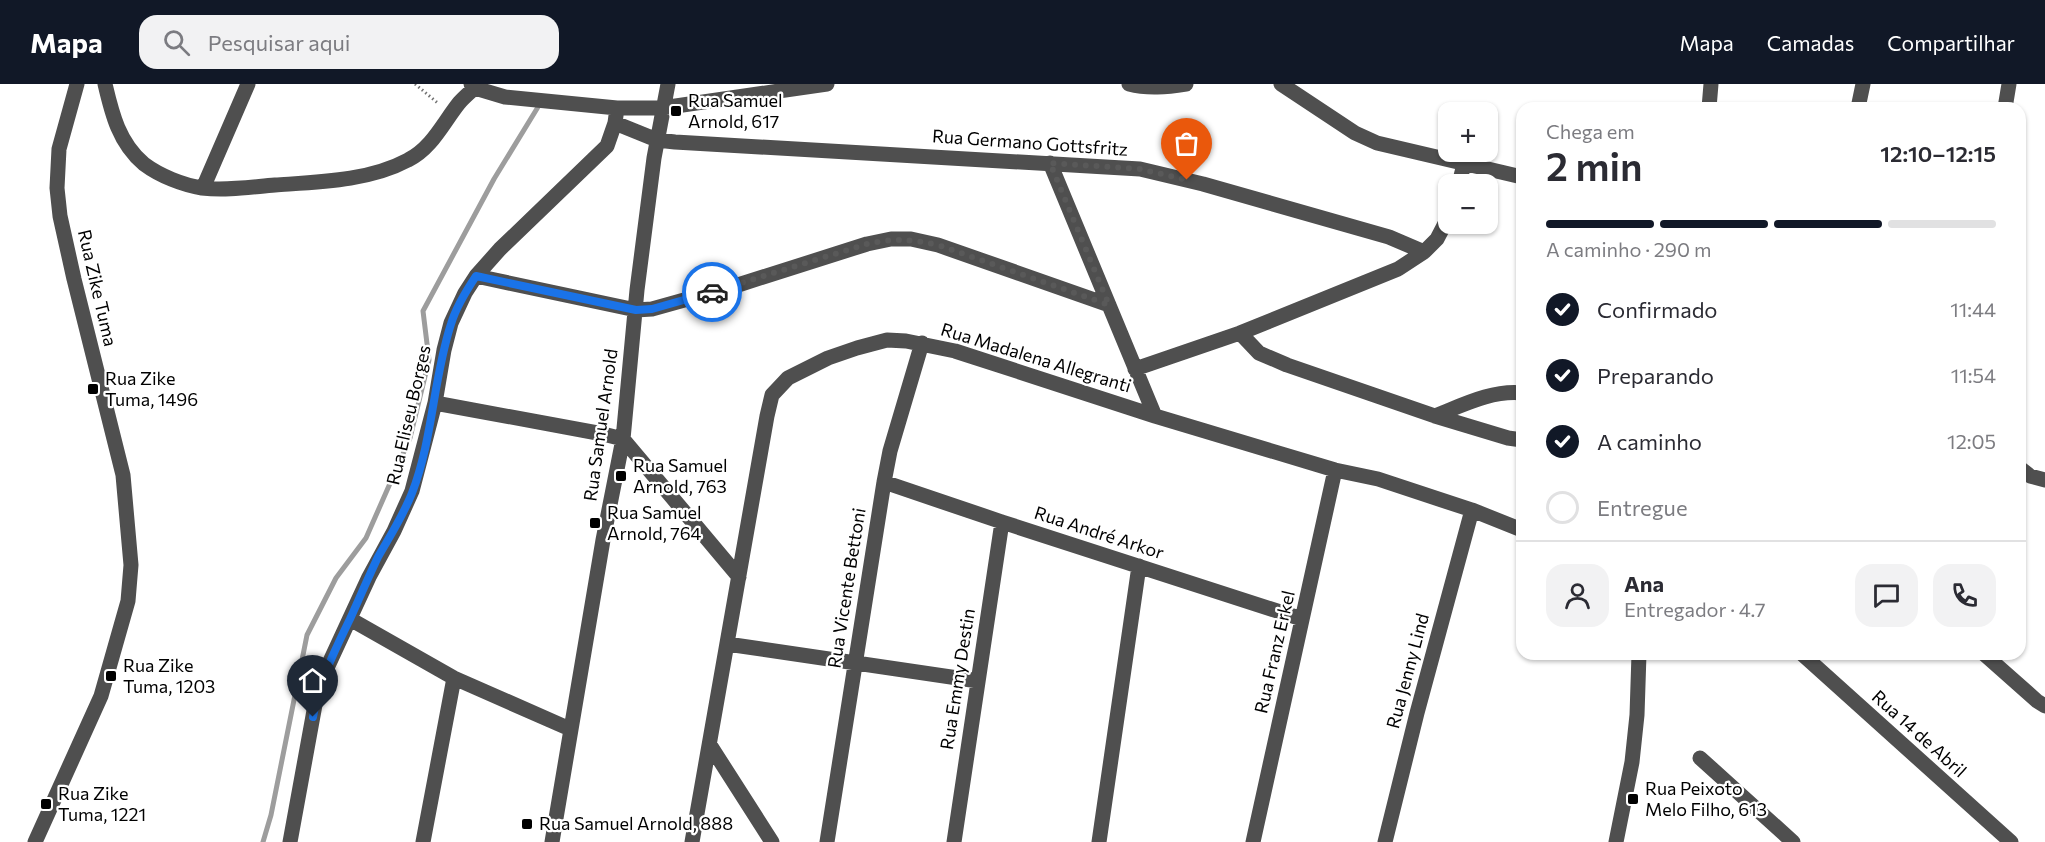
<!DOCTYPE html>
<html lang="pt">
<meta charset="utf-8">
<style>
:root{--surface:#fff;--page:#f2f2f3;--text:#2b2b33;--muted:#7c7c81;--line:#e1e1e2;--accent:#111827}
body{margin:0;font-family:Commissioner,sans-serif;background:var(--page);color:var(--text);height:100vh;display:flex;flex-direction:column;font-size:22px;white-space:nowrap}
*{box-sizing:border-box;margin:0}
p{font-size:20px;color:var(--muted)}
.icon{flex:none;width:33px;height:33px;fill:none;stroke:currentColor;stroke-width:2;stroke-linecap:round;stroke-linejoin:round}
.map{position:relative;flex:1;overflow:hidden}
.sheet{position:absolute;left:1516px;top:18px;width:510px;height:558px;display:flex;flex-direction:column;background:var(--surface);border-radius:18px;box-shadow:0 2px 4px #0004}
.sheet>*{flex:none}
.fabs{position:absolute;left:1438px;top:18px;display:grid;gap:12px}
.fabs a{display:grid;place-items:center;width:60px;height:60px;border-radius:12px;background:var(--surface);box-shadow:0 2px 4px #0004;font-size:30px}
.pin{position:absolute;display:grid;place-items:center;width:51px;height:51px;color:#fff;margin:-62px -26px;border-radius:50% 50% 50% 0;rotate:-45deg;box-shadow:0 0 6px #0007}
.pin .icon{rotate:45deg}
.courier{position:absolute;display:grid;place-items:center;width:60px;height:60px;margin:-30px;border:4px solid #1a73e8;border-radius:50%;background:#fff;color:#222;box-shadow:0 2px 8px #0007}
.summary em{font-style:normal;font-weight:600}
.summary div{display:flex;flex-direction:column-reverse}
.summary{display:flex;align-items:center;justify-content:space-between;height:102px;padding:0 30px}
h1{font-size:39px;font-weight:600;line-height:45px}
.bar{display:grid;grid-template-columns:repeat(4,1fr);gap:9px 6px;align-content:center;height:72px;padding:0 30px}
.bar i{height:8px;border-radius:4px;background:var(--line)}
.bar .selected{background:var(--accent)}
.bar p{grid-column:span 4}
.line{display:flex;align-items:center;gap:15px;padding:0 30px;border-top:2px solid var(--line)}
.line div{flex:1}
.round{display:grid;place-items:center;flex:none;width:63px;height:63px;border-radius:18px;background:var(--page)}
ol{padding:0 30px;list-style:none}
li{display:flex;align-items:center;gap:18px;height:66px}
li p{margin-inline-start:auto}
li .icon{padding:6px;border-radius:50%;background:var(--accent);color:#fff;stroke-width:4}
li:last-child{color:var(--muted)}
li i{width:33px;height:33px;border:3px solid var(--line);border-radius:50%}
header{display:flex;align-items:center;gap:36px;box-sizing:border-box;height:84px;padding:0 30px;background:var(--accent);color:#fff}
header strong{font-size:28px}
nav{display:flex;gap:33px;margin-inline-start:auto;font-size:21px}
.search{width:420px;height:54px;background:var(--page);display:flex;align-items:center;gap:15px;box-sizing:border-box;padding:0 21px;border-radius:18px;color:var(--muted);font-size:22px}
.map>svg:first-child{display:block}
</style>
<header>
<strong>Mapa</strong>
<div class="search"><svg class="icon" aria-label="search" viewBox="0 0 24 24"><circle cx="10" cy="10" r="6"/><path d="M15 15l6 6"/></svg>Pesquisar aqui</div>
<nav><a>Mapa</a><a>Camadas</a><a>Compartilhar</a></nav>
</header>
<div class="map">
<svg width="2045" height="758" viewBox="0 0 2045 758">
<rect width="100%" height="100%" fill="#fff"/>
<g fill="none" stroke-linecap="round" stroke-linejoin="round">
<path stroke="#9d9d9d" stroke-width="5" d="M263,758l8,-27 36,-180 29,-57 30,-40 44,-100 19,-78 -6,-49 71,-132 44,-72"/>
<path stroke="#717171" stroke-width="3" stroke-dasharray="1.5 3" stroke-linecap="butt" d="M415,0l24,20"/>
<path stroke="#4f4f4f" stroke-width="15" d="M105,0c7,30 14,59 39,80 16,12 39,21 58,24 24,3 49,-1 73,-3 44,-3 94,-4 133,-25 24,-12 35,-37 51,-57 6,-7 13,-12 19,-19
M471,0l4,4 30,9 112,11h45l165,-24
M1129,0c19,5 38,3 57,0
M1281,0l74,49 22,10 145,34
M1709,24l2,-24
M1858,24l5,-24
M2005,24l4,-24
M615,39l42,17 18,2 465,27 63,15 186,53 35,15 -26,17 -158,64 19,20 28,12 148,51 73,22 14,2
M1050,79l105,253
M1459,100l5,-20
M203,104l45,-104
M1424,168l13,-13 12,-23
M476,192l160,34 16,-1 86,-24 129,-41 24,-5h20l27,6 171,60
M1135,285l105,-36
M435,319l168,31 20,5 116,138
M1435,332c28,-11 57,-26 87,-23
M2020,384l10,8 15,4
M884,398l118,40 300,97
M350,535l104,59 116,51
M727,560l251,37
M1802,570l209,188
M1984,570l53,47 8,5
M710,661l62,97
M1700,674l93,84
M35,758l66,-146 27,-95 3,-36 -8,-90 -49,-196 -14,-63 -3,-28 2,-39 18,-65
M290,758l27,-148 9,-24 43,-93 25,-46 18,-40 23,-88 9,-53 7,-27 14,-30 11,-17 24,-27 107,-103 8,-23 2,-15
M423,758l31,-164
M552,758l51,-302 20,-101 14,-149 17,-132 14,-74
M692,758l75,-426 5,-21 16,-17 40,-20 29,-10 30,-8 19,1 49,10 200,65 180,54 43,9 94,31 50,20
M827,758l57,-360 6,-31 32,-108
M954,758l48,-320
M1099,758l40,-276
M1253,758l82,-372
M1385,758l32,-129 55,-203
M1616,758l16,-80 5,-47 2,-61"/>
</g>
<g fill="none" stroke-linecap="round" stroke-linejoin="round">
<path stroke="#595959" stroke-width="6" stroke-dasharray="0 10.8" d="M712,208l155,-48c28,-6 42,-5 71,1l171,60 -59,-142 90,6 47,11"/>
<path stroke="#1a73e8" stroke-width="8" d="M313,633c6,-35 21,-65 37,-98 9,-20 18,-41 28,-62 12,-21 25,-41 34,-64 21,-54 21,-114 39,-169 5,-17 15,-33 25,-48l160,34 16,-1 60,-17"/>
</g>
<g fill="#000" stroke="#fff" stroke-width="2">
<rect x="670" y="21" width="12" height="12" rx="3"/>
<rect x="87" y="299" width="12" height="12" rx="3"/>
<rect x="615" y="386" width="12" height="12" rx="3"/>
<rect x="589" y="433" width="12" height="12" rx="3"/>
<rect x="105" y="586" width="12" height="12" rx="3"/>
<rect x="1627" y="709" width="12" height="12" rx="3"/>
<rect x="40" y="714" width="12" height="12" rx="3"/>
<rect x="521" y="734" width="12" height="12" rx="3"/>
</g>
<g text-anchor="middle" stroke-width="4.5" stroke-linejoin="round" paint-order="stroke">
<g font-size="18" fill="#000" stroke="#fff" text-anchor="start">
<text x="688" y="23">Rua Samuel<tspan x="688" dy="21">Arnold, 617</tspan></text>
<text x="105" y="301">Rua Zike<tspan x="105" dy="21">Tuma, 1496</tspan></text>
<text x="633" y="388">Rua Samuel<tspan x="633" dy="21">Arnold, 763</tspan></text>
<text x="607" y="435">Rua Samuel<tspan x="607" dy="21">Arnold, 764</tspan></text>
<text x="123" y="588">Rua Zike<tspan x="123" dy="21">Tuma, 1203</tspan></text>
<text x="1645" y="711">Rua Peixoto<tspan x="1645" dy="21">Melo Filho, 613</tspan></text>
<text x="58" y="716">Rua Zike<tspan x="58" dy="21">Tuma, 1221</tspan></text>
<text x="539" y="746">Rua Samuel Arnold, 888</text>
</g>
<g font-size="18" fill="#000" stroke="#fff">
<text transform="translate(1030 59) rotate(4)" y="6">Rua Germano Gottsfritz</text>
<text transform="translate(97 204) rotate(77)" y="6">Rua Zike Tuma</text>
<text transform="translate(1036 274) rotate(17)" y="6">Rua Madalena Allegranti</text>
<text transform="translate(409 331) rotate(-77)" y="6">Rua Eliseu Borges</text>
<text transform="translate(601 341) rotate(-82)" y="6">Rua Samuel Arnold</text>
<text transform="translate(1099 449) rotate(18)" y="6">Rua André Arkor</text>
<text transform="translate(847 504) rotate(-81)" y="6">Rua Vicente Bettoni</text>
<text transform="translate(1275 568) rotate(-77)" y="6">Rua Franz Erkel</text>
<text transform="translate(1408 587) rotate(-75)" y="6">Rua Jenny Lind</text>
<text transform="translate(958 595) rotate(-81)" y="6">Rua Emmy Destin</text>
<text transform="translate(1919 650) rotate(42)" y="6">Rua 14 de Abril</text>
</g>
</g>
</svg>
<div class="fabs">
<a>+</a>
<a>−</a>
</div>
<div class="pin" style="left:1187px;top:96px;background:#ea580c"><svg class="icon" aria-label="bag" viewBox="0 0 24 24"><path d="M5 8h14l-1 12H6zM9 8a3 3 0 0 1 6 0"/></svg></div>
<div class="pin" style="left:313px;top:633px;background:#1f2937"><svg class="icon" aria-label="home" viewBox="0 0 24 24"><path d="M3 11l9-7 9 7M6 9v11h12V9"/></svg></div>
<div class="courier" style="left:712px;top:208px"><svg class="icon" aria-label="car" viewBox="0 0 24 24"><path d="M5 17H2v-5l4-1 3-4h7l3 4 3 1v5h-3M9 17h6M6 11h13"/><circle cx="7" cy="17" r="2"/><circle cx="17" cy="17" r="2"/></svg></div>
<section class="sheet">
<div class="summary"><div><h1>2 min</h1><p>Chega em</p></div><em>12:10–12:15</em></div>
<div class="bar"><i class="selected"></i><i class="selected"></i><i class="selected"></i><i></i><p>A caminho · 290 m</p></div>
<ol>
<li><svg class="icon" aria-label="check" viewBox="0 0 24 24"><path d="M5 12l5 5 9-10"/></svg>Confirmado<p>11:44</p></li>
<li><svg class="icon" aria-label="check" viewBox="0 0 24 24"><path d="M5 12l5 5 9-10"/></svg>Preparando<p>11:54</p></li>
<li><svg class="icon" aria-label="check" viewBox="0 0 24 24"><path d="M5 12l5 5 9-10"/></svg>A caminho<p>12:05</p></li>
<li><i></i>Entregue</li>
</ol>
<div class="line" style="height:108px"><a class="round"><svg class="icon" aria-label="person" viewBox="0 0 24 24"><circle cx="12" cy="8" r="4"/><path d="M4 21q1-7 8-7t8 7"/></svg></a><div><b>Ana</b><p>Entregador · 4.7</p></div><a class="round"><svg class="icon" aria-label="chat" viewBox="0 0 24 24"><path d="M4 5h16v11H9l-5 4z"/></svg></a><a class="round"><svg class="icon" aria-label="phone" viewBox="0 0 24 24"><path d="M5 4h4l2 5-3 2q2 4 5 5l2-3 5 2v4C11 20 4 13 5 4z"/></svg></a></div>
</section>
</div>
